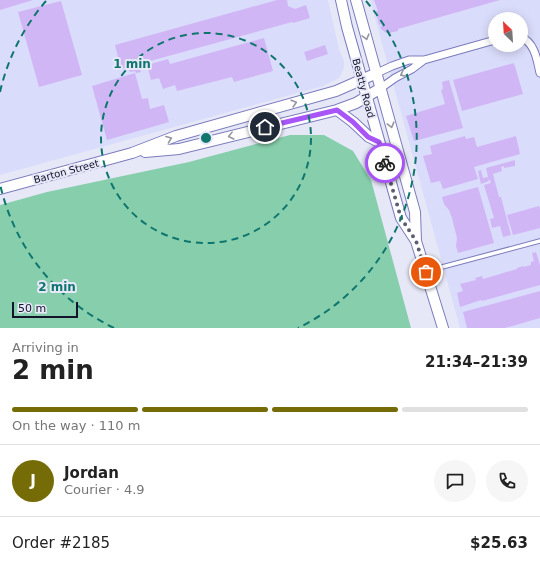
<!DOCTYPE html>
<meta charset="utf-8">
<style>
:root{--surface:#fff;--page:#f6f6f6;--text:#222;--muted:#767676;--line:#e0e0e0;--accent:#766c07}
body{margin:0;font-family:"DejaVu Sans",sans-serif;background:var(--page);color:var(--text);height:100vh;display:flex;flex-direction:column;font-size:15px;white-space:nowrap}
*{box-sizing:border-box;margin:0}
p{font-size:13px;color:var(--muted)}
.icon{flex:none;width:22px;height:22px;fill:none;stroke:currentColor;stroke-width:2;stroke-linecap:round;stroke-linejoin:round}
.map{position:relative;height:328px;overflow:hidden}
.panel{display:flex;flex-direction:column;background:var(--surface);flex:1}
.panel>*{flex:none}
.needle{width:26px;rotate:335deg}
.fabs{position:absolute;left:488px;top:12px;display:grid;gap:8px}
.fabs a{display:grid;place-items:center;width:40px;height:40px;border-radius:50%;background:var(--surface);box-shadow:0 2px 10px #0003;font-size:20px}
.scale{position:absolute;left:12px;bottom:10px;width:66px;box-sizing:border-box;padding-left:4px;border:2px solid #14132c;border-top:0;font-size:11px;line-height:14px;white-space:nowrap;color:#14132c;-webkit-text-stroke:3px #e7e8f7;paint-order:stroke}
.pin{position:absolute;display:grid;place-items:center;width:34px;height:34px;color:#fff;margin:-17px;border:2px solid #fff;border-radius:50%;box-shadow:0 1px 4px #0007}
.courier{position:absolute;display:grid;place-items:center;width:40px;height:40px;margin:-20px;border:3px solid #a855f7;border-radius:50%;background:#fff;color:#222;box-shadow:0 1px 5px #0007}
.headline em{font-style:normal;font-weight:700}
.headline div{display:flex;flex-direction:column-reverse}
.headline{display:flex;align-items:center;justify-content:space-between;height:68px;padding:0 12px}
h1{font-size:26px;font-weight:700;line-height:30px}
.bar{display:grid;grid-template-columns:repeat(4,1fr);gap:6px 4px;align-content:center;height:48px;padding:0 12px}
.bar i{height:5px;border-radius:3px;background:var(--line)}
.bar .on{background:var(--accent)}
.bar p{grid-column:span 4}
.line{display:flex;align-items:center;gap:10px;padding:0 12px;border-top:1px solid var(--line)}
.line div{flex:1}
.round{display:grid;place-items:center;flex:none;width:42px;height:42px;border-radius:21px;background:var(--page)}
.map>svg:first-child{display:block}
</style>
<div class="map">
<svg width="540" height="328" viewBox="0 0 540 328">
<rect width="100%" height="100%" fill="#e7e8f7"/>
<path fill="#dadcfb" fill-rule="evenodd" d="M0,0h328l11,49 5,12v7l-5,10 -16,8 -323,89z
M370,0h170v328h-80zM495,19h26v26h-26z"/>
<path fill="#87ceac" d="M290,135h34l29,16 18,29 40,148h-411v-123l47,-13 142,-30z"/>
<path fill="#d1b6f6" d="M0,0h33l-33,10z
M277,0h10l1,6 7,3 11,-4 4,13 -17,5 -1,-1 -171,47 -6,-24z
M374,0h126l-102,29v2l-9,2h-3l-5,-4 -1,-2 2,-1 -1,-2 -2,1 -3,-14h2z
M61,1l21,74 -43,12 -21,-75z
M264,38l9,33 -39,11 -2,-5 -55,14 -2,-6 -12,4 -4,-11 -8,2 -4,-15 21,-6 2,5z
M325,45l3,9 -21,7 -3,-9z
M514,63l9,31 -61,17 -9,-31z
M139,67l2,5 -5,1 -1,-2 -5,1 -1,-2z
M135,73l7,26 6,-1 2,11 14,-4 5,17 -62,18 -15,-54z
M449,80l14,48 -49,13 -8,-25 39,-12 -4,-14 2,-1 -1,-7z
M465,136l1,3 8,-2 3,10 39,-11 4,18 -46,13 4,12 -35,10 -3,-8 -9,2 -8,-27 9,-2 -2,-8z
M515,160v6l-11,2v-2l-3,1 1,4 -9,3 6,23h2l10,38 -8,2 -3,-11 -8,2 -1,-5 -1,-4 4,-1 -10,-33 7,-2 -1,-3h-2l1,1 -8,3 -3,-13 3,-1 2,8h1l4,-1 -2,-9z
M478,187l16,56 -36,10 -2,-7 1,-8 -5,-20 -3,-8 -5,-6 -2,-7z
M539,206l1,3v19l-27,7 -6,-20z
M536,252l4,13v20l-58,16 -1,-1 -21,7 -3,-14 6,-2 -3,-7 16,-4 -1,-2 7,-2 1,3 34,-10v-1l6,-2v1l8,-2v-3l3,-1 -2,-8z
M540,291v27l-35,10h-38l-4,-16z"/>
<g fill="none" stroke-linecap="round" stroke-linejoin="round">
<g stroke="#7c7cbd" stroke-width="5.5">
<path id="lane" d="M427,271l113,-30"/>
</g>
<g stroke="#7c7cbd" stroke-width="9">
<path id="street" d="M521,37c14,6 16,23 19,36
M377,73l15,-7 17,-6h15l71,-20
M381,88l14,-10 17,-9 12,-9"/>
</g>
<g stroke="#7c7cbd" stroke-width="12">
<path id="secondary" d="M341,0l6,27 54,191 15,23
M356,0l59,212 1,29 27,87
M337,110l16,12 16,15 10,5
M145,152l34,-3 158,-39 19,-7 25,-15
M0,189l132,-36 44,-17 160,-45 41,-18"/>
</g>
<use href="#lane" stroke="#fff" stroke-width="3.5"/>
<use href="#street" stroke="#fff" stroke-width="7"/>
<use href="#secondary" stroke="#fff" stroke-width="10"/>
</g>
<defs><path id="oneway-chevron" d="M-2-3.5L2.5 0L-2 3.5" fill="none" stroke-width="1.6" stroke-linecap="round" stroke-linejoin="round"/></defs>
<g stroke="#9595a0">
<use href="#oneway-chevron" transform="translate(366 37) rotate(75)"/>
<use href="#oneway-chevron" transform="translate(403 74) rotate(153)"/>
<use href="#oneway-chevron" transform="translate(294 103) rotate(-16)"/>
<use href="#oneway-chevron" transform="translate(391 125) rotate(75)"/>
<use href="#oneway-chevron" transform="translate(231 136) rotate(166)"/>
<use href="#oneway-chevron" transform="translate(169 139) rotate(-21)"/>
</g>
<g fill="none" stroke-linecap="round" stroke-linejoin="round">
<path stroke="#5e5e73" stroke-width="4" stroke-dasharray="0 7.2" d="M385,163l16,55 15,23 10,31"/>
<path stroke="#a855f7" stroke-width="5" d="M265,127l72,-17 16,12 15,15 11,5 6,21"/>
</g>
<g fill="none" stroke="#0f766e" stroke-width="2" stroke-dasharray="7 5">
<circle cx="206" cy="138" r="105"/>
<path d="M114 328A211 211 0 0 1 0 184M0 92A211 211 0 0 1 46 1M366 1A211 211 0 0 1 298 328"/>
</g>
<g text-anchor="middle" stroke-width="4" stroke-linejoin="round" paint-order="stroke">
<g font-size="10" fill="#14132c" stroke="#e7e8f7">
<text transform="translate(364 88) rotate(75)" y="4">Beatty Road</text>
<text transform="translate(66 171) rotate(-15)" y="4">Barton Street</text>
</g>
</g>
<circle cx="206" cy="138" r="6" fill="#0f766e" stroke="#e7e8f7" stroke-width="2"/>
<g font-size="12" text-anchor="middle" font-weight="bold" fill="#0f766e" stroke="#e7e8f7" stroke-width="4" stroke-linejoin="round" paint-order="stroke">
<text x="132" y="68">1 min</text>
<text x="57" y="291">2 min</text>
</g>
</svg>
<div class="fabs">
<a><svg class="needle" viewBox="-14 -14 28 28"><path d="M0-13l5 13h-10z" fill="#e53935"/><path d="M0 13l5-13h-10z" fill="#767676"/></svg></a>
</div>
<div class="scale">50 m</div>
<div class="pin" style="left:426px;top:272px;background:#ea580c"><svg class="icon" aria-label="bag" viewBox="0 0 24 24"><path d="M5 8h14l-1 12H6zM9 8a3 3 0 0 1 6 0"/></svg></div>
<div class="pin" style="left:265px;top:127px;background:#1f2937"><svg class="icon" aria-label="home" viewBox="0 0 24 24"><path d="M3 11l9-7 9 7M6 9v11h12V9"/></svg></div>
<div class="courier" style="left:385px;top:163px"><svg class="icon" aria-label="bike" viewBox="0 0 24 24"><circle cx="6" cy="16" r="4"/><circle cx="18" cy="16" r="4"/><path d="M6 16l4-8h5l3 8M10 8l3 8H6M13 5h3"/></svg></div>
</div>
<section class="panel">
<div class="headline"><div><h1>2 min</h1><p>Arriving in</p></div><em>21:34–21:39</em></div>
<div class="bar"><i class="on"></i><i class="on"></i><i class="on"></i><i></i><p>On the way · 110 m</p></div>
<div class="line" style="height:72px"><b class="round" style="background:var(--accent);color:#fff">J</b><div><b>Jordan</b><p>Courier · 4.9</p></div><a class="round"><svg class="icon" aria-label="chat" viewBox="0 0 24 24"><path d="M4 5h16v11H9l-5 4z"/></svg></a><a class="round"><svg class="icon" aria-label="phone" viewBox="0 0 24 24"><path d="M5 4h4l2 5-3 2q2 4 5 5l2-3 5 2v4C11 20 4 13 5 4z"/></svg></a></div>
<div class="line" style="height:52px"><div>Order #2185</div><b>$25.63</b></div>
</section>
